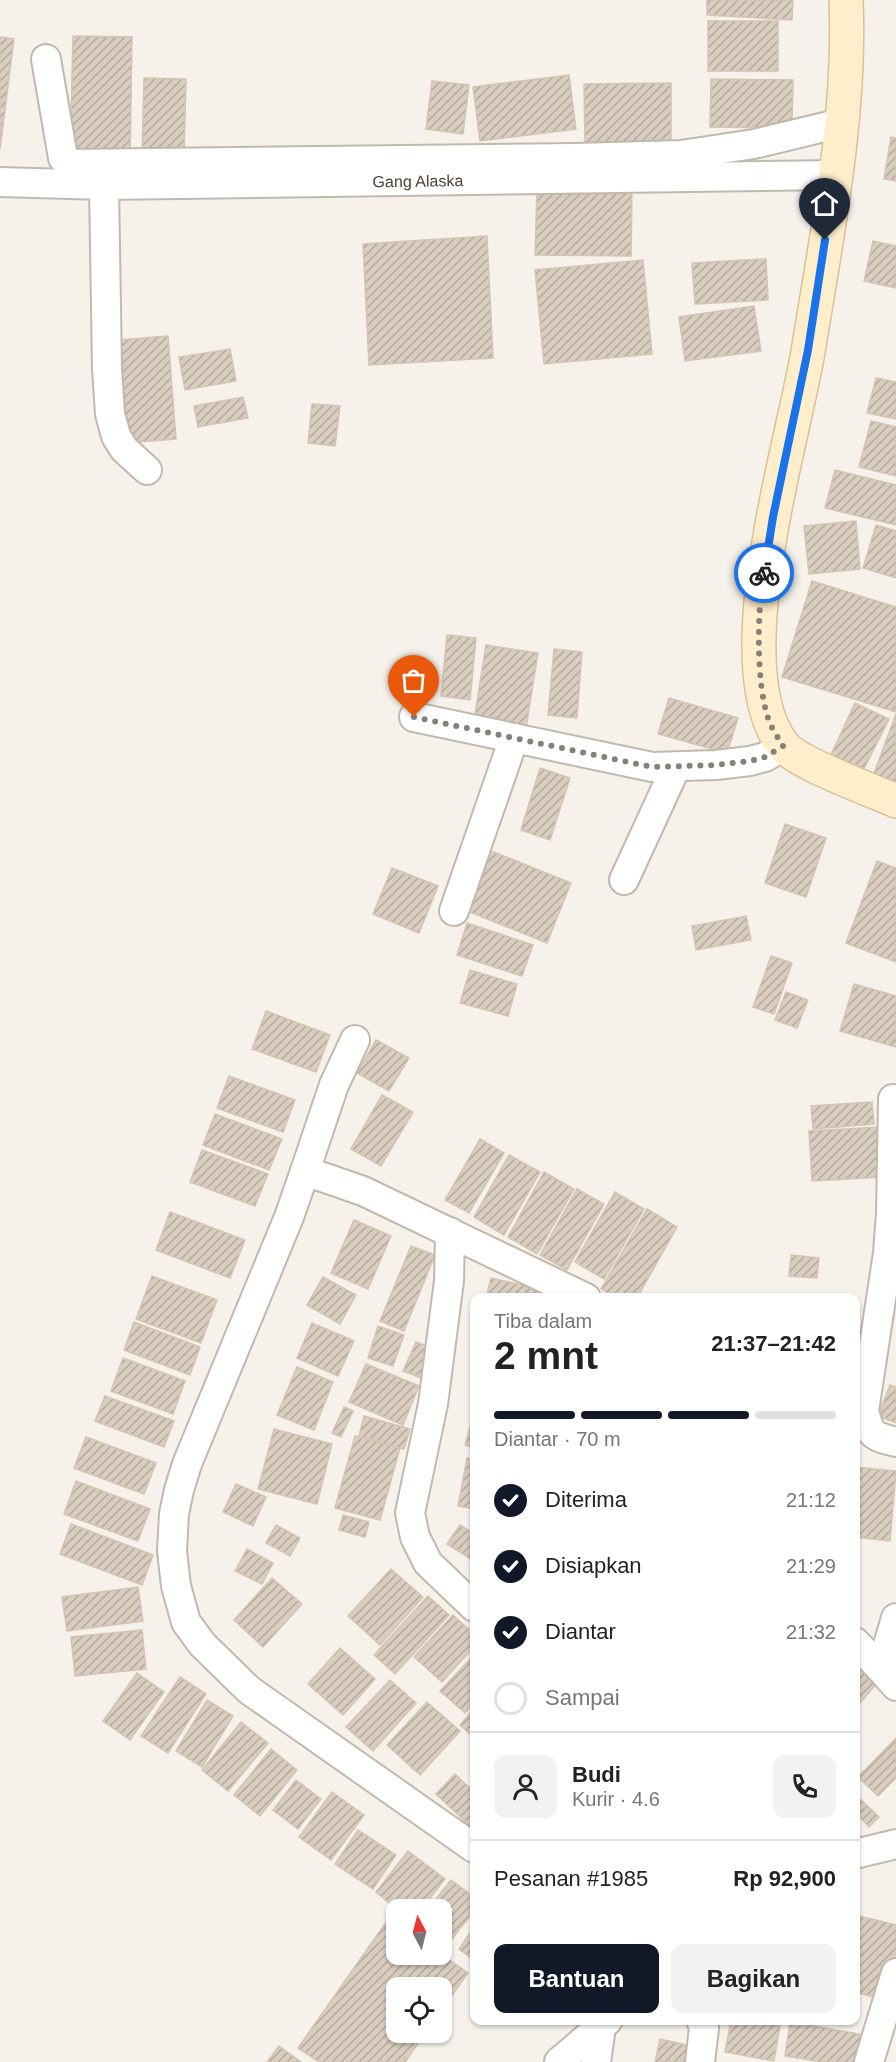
<!DOCTYPE html>
<html lang="id">
<meta charset="utf-8">
<style>
:root{--surface:#fff;--page:#f2f2f2;--text:#222;--muted:#767676;--line:#e0e0e0;--accent:#111827}
body{margin:0;font-family:Helvetica,sans-serif;background:var(--page);color:var(--text);height:100vh;display:flex;flex-direction:column;font-size:22px;white-space:nowrap}
*{box-sizing:border-box;margin:0}
p{font-size:20px;color:var(--muted)}
.icon{flex:none;width:33px;height:33px;fill:none;stroke:currentColor;stroke-width:2;stroke-linecap:round;stroke-linejoin:round}
.map{position:relative;flex:1;overflow:hidden}
.drawer{position:absolute;left:470px;top:1293px;width:390px;height:732px;display:flex;flex-direction:column;background:var(--surface);border-radius:12px;box-shadow:0 2px 4px #0004}
.drawer>*{flex:none}
.needle{width:39px;rotate:353deg}
.fabs{position:absolute;left:386px;top:1899px;display:grid;gap:12px}
.fabs a{display:grid;place-items:center;width:66px;height:66px;border-radius:12px;background:var(--surface);box-shadow:0 2px 4px #0004;font-size:30px}
.pin{position:absolute;display:grid;place-items:center;width:51px;height:51px;color:#fff;margin:-62px -26px;border-radius:50% 50% 50% 0;rotate:-45deg;box-shadow:0 0 6px #0007}
.pin .icon{rotate:45deg}
.courier{position:absolute;display:grid;place-items:center;width:60px;height:60px;margin:-30px;border:4px solid #1a73e8;border-radius:50%;background:#fff;color:#222;box-shadow:0 2px 8px #0007}
.overview em{font-style:normal;font-weight:700}
.overview div{display:flex;flex-direction:column-reverse}
.overview{display:flex;align-items:center;justify-content:space-between;height:102px;padding:0 24px}
h1{font-size:39px;font-weight:700;line-height:45px}
.bar{display:grid;grid-template-columns:repeat(4,1fr);gap:9px 6px;align-content:center;height:72px;padding:0 24px}
.bar i{height:8px;border-radius:4px;background:var(--line)}
.bar .on{background:var(--accent)}
.bar p{grid-column:span 4}
.line{display:flex;align-items:center;gap:15px;padding:0 24px;border-top:2px solid var(--line)}
.line div{flex:1}
.round{display:grid;place-items:center;flex:none;width:63px;height:63px;border-radius:12px;background:var(--page)}
ol{padding:0 24px;list-style:none}
li{display:flex;align-items:center;gap:18px;height:66px}
li p{margin-inline-start:auto}
li .icon{padding:6px;border-radius:50%;background:var(--accent);color:#fff;stroke-width:4}
li:last-child{color:var(--muted)}
li i{width:33px;height:33px;border:3px solid var(--line);border-radius:50%}
.button{display:flex;gap:12px;margin-top:auto;padding:12px 24px}
.button a{flex:1;height:69px;border-radius:12px;background:var(--accent);color:#fff;font-size:24px;font-weight:700;line-height:69px;text-align:center}
.button a+a{background:var(--page);color:var(--text)}
.map>svg:first-child{display:block}
</style>
<div class="map">
<svg width="896" height="2062" viewBox="0 0 896 2062">
<defs>
<pattern id="building-hatch" width="6" height="6" patternUnits="userSpaceOnUse" patternTransform="scale(1.5)"><rect width="6" height="6" fill="#d9cdbf"/><path d="M-1 1l2-2M0 6l6-6M5 7l2-2" fill="none" stroke="#b2a89c"/></pattern>
</defs>
<rect width="100%" height="100%" fill="#f6f2eb"/>
<path fill="url(#building-hatch)" stroke="#d4c4b2" stroke-width="1.5" d="M707,0h86l-1,20 -85,-5z
M708,21h70v50h-70z
M73,36l59,1 -2,124 -60,-1z
M0,37l14,2 -14,110z
M569,75l7,54 -96,12 -7,-54z
M144,78l42,1 -2,79 -42,-1z
M711,79l82,1 -1,48 -82,-1z
M432,81l37,4 -6,49 -37,-5z
M671,83v62l-86,1 -1,-62z
M891,137l5,1v43l-12,-2z
M537,190l95,2 -1,64 -96,-1z
M487,236l6,122 -124,7 -6,-121z
M873,241l23,5v42l-32,-7z
M766,259l2,41 -73,4 -3,-41z
M643,260l9,94 -108,10 -9,-94z
M754,306l7,45 -76,10 -6,-44z
M168,336l8,103 -50,4 -8,-103z
M230,349l6,32 -51,9 -6,-33z
M876,378l20,4v37l-29,-6z
M243,397l5,21 -50,9 -4,-21z
M312,404l28,2 -5,40 -27,-3z
M871,421l25,6v49l-37,-9z
M835,470l61,15v40l-71,-17z
M856,521l4,48 -51,5 -5,-48z
M876,525l20,6v47l-33,-10z
M812,581l84,26v105l-114,-35z
M447,635l29,3 -6,62 -29,-4z
M486,645l52,8 -12,75 -52,-8z
M554,649l28,3 -5,66 -29,-3z
M669,698l69,20 -11,35 -69,-19z
M855,703l34,16 -27,54 -32,-16z
M896,714v79l-26,-9z
M540,768l30,10 -20,62 -29,-10z
M785,824l41,14 -20,59 -41,-14z
M484,848l87,35 -24,60 -87,-35z
M877,861l19,7v94l-50,-19z
M392,868l46,18 -19,47 -46,-19z
M746,916l5,24 -55,10 -4,-24z
M467,923l66,22 -11,31 -65,-21z
M771,956l21,7 -18,51 -21,-7z
M470,970l47,14 -9,32 -48,-13z
M854,984l42,12v51l-56,-16z
M786,992l22,8 -11,28 -22,-8z
M266,1011l64,24 -14,37 -64,-23z
M376,1040l33,18 -20,33 -32,-18z
M229,1076l66,24 -12,32 -66,-24z
M382,1095l31,17 -32,54 -30,-17z
M872,1102l2,22 -61,5 -2,-23z
M215,1114l67,25 -13,31 -66,-25z
M881,1127l3,50 -72,4 -3,-50z
M480,1139l24,14 -35,60 -24,-13z
M202,1150l66,24 -13,32 -65,-24z
M509,1155l31,17 -36,63 -30,-18z
M544,1172l30,17 -37,65 -29,-17z
M577,1189l27,15 -37,66 -27,-15z
M615,1192l29,17 -40,70 -29,-17z
M647,1209l30,18 -40,71h-20l-16,-9z
M170,1212l75,28 -15,38 -74,-28z
M354,1220l37,16 -23,53 -37,-16z
M411,1246l24,9 -31,76 -24,-10z
M791,1255l28,3 -2,20 -28,-2z
M152,1276l65,24 -16,43 -65,-24z
M323,1277l33,18 -16,29 -33,-19z
M491,1278l49,11 -2,9h-52z
M134,1322l66,25 -10,28 -66,-25z
M312,1323l42,18 -16,35 -41,-18z
M378,1326l26,9 -11,31 -25,-8z
M416,1342l20,8 -12,29 -21,-8z
M123,1358l62,23 -12,33 -62,-23z
M366,1364l53,22 -16,39 -54,-23z
M297,1367l36,15 -19,48 -37,-15z
M890,1385l6,2v36l-18,-7z
M105,1396l69,25 -10,26 -69,-26z
M344,1407l9,4 -12,26 -9,-4z
M474,1414v34l-9,-3z
M364,1416l46,13 -6,20 -45,-13z
M274,1429l58,15 -15,60 -59,-15z
M355,1436l45,12 -20,72 -45,-12z
M86,1437l70,26 -12,31 -70,-26z
M467,1458l7,2v49l-16,-3z
M855,1467l41,4 -6,70 -35,-4z
M76,1481l74,28 -12,32 -74,-27z
M236,1484l30,13 -13,29 -30,-14z
M343,1515l26,7 -4,15 -26,-7z
M71,1524l82,31 -11,30 -82,-31z
M276,1525l24,13 -10,18 -24,-13z
M460,1525l14,9v27l-27,-17z
M247,1549l26,14 -11,21 -27,-13z
M391,1569l32,28 -43,48 -32,-29z
M272,1578l30,26 -39,43 -29,-27z
M138,1587l5,34 -76,10 -5,-34z
M428,1596l21,19 -54,59 -21,-19z
M453,1615l21,19v13l-32,35 -28,-25z
M142,1630l4,39 -71,7 -4,-39z
M340,1648l35,31 -32,36 -35,-31z
M474,1655v49l-9,9 -25,-22z
M855,1663l23,19 -23,27z
M137,1673l27,19 -34,48 -27,-19z
M180,1677l26,17 -38,59 -27,-17z
M390,1680l26,23 -43,48 -27,-24z
M207,1700l26,16 -31,51 -26,-16z
M427,1702l33,29 -40,44 -33,-30z
M474,1709v29l-14,-13z
M241,1722l27,21 -40,48 -26,-21z
M896,1738v40l-18,18 -20,-19z
M271,1749l26,21 -37,46 -26,-21z
M455,1774l19,18v30l-4,4 -34,-32z
M296,1780l25,19 -23,30 -25,-19z
M332,1792l32,23 -33,45 -32,-23z
M855,1794l24,23 -10,10 -14,-15z
M358,1830l38,25 -23,34 -38,-25z
M408,1851l37,28 -24,31h-24l-21,-18z
M451,1880l23,17v14l-22,28 -11,-9v-20h-14z
M855,1915l41,10v26l-12,49 -29,-8z
M389,1918l7,5v31h45l27,19 -27,38v-23h-45v44h30l-21,30h-86l-21,-14z
M474,1927v33l-15,-11z
M731,2020h50l-7,41 -49,-9z
M790,2022l75,13 -5,27h-38l-37,-6z
M660,2039l36,8 -4,15h-37z
M279,2046l22,16h-34z"/>
<g fill="none" stroke-linecap="round" stroke-linejoin="round">
<g stroke="#c2b9ac" stroke-width="32">
<g id="street">
<path d="M46,59l17,99 7,6 506,-6 105,-3 73,-11 87,-21"/>
<path id="s1" d="M0,182l104,3 732,-10"/>
<path d="M104,185l3,184 3,45 6,22 8,13 23,21"/>
<path d="M414,717l238,50 64,-2 34,-4 15,-4 18,-11"/>
<path d="M624,880l52,-113"/>
<path d="M454,911l60,-173"/>
<path d="M893,1099l-2,114 -3,40 -24,158c6,24 8,25 32,31"/>
<path d="M305,1171l29,-86 21,-45"/>
<path d="M450,1232l-1,49 -16,123 -23,109 5,24 13,26 46,44"/>
<path d="M896,1618l-15,51 15,17"/>
<path d="M855,1642l26,27"/>
<path d="M474,1848l-225,-158 -47,-46 -16,-22 -10,-36 -4,-35 2,-37 5,-24 8,-26 102,-247 16,-46 58,20 223,107"/>
<path d="M855,1854l41,-10"/>
<path d="M559,2062l49,-42"/>
<path d="M596,2062l5,-35"/>
<path d="M700,2062l4,-34 -3,-8"/>
<path d="M869,2062l27,-89"/>
</g>
</g>
<g stroke="#d8c298" stroke-width="36">
<path id="secondary" d="M846,0c5,116 -19,233 -37,346 -15,94 -87,320 -26,399 13,18 89,45 113,56"/>
</g>
<use href="#street" stroke="#fff" stroke-width="28"/>
<use href="#secondary" stroke="#fec" stroke-width="33"/>
</g>
<g fill="none" stroke-linecap="round" stroke-linejoin="round">
<path stroke="#878077" stroke-width="6" stroke-dasharray="0 10.8" d="M414,717l238,50 64,-2 34,-4 15,-4 18,-11c-5,-9 -12,-18 -15,-28 -12,-36 -11,-108 -4,-145"/>
<path stroke="#1a73e8" stroke-width="8" d="M764,573l9,-56 35,-167 17,-110"/>
</g>
<g text-anchor="middle" stroke-width="6" stroke-linejoin="round" paint-order="stroke">
<g font-size="16" fill="#4b4238" stroke="#fff">
<text dy="6" stroke="none"><textPath href="#s1" startOffset="418">Gang Alaska</textPath></text>
</g>
</g>
</svg>
<div class="fabs">
<a><svg class="needle" viewBox="-14 -14 28 28"><path d="M0-13l5 13h-10z" fill="#e53935"/><path d="M0 13l5-13h-10z" fill="#767676"/></svg></a>
<a><svg class="icon" aria-label="locate" viewBox="0 0 24 24"><circle cx="12" cy="12" r="6"/><path d="M12 2v4M12 18v4M2 12h4M18 12h4"/></svg></a>
</div>
<div class="pin" style="left:414px;top:717px;background:#ea580c"><svg class="icon" aria-label="bag" viewBox="0 0 24 24"><path d="M5 8h14l-1 12H6zM9 8a3 3 0 0 1 6 0"/></svg></div>
<div class="pin" style="left:825px;top:240px;background:#1f2937"><svg class="icon" aria-label="home" viewBox="0 0 24 24"><path d="M3 11l9-7 9 7M6 9v11h12V9"/></svg></div>
<div class="courier" style="left:764px;top:573px"><svg class="icon" aria-label="bike" viewBox="0 0 24 24"><circle cx="6" cy="16" r="4"/><circle cx="18" cy="16" r="4"/><path d="M6 16l4-8h5l3 8M10 8l3 8H6M13 5h3"/></svg></div>
<section class="drawer">
<div class="overview"><div><h1>2 mnt</h1><p>Tiba dalam</p></div><em>21:37–21:42</em></div>
<div class="bar"><i class="on"></i><i class="on"></i><i class="on"></i><i></i><p>Diantar · 70 m</p></div>
<ol>
<li><svg class="icon" aria-label="check" viewBox="0 0 24 24"><path d="M5 12l5 5 9-10"/></svg>Diterima<p>21:12</p></li>
<li><svg class="icon" aria-label="check" viewBox="0 0 24 24"><path d="M5 12l5 5 9-10"/></svg>Disiapkan<p>21:29</p></li>
<li><svg class="icon" aria-label="check" viewBox="0 0 24 24"><path d="M5 12l5 5 9-10"/></svg>Diantar<p>21:32</p></li>
<li><i></i>Sampai</li>
</ol>
<div class="line" style="height:108px"><a class="round"><svg class="icon" aria-label="person" viewBox="0 0 24 24"><circle cx="12" cy="8" r="4"/><path d="M4 21q1-7 8-7t8 7"/></svg></a><div><b>Budi</b><p>Kurir · 4.6</p></div><a class="round"><svg class="icon" aria-label="phone" viewBox="0 0 24 24"><path d="M5 4h4l2 5-3 2q2 4 5 5l2-3 5 2v4C11 20 4 13 5 4z"/></svg></a></div>
<div class="line" style="height:78px"><div>Pesanan #1985</div><b>Rp 92,900</b></div>
<div class="button"><a>Bantuan</a><a>Bagikan</a></div>
</section>
</div>
